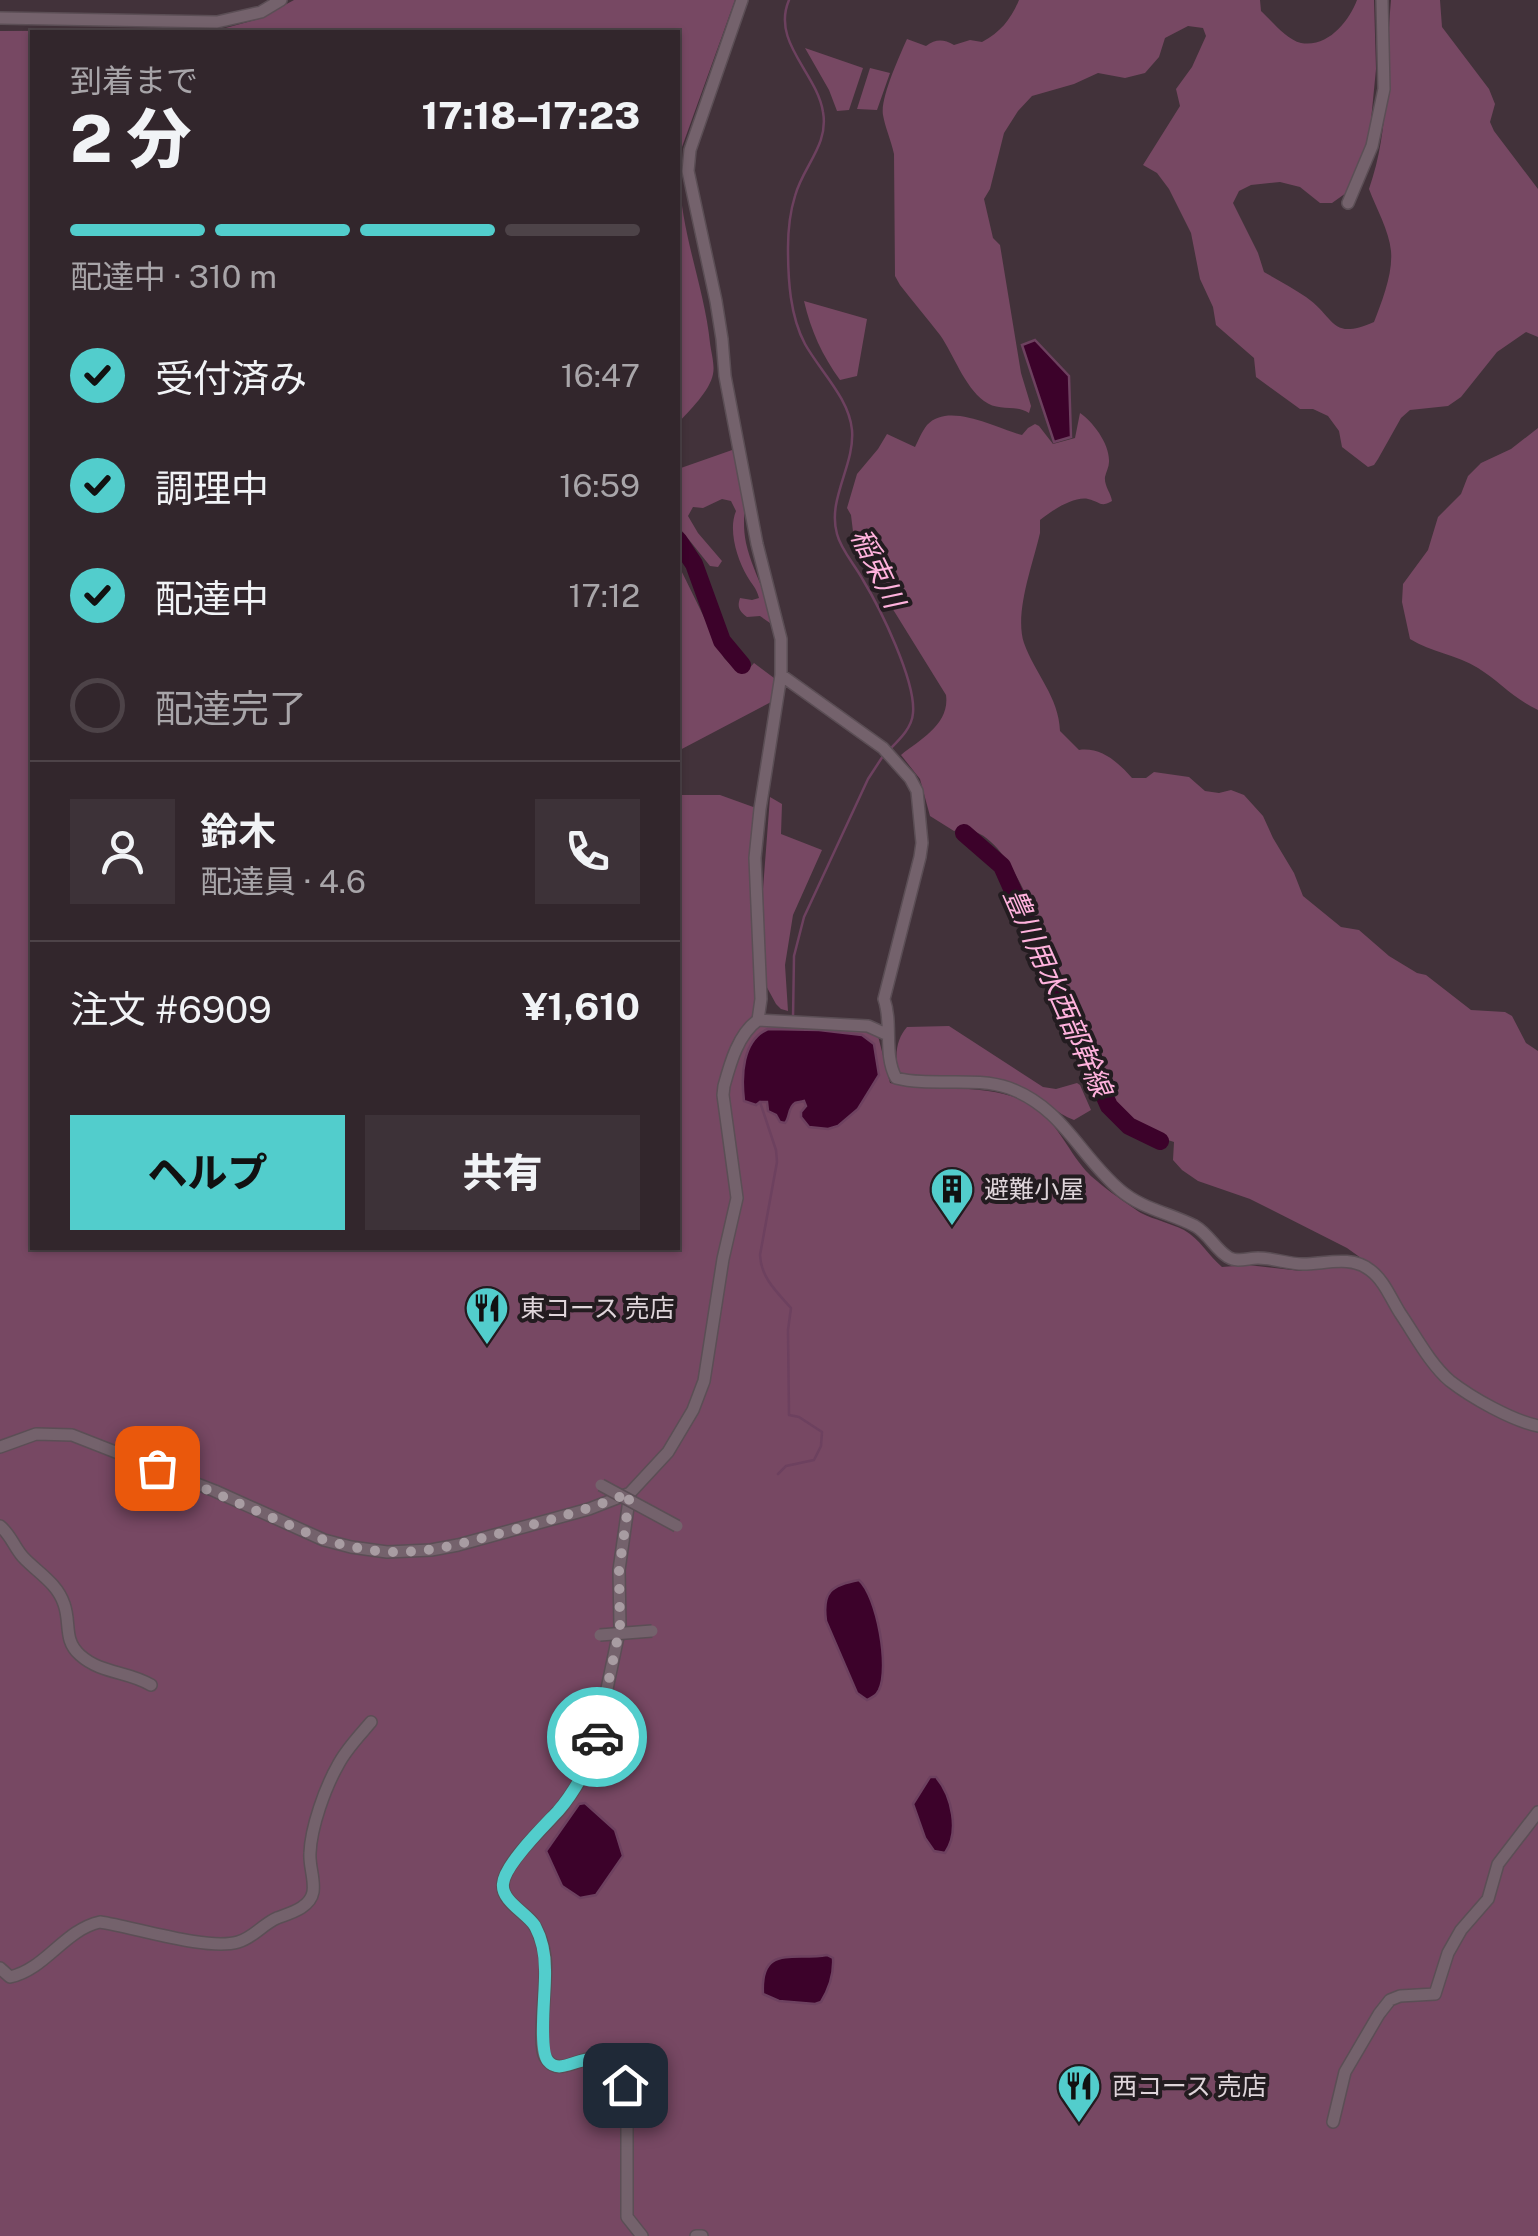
<!DOCTYPE html>
<html lang="ja">
<meta charset="utf-8">
<style>
:root{--surface:#32262c;--page:#3d3238;--text:#f1f3f6;--muted:#a8a5a9;--line:#4d4348;--accent:#52cdcc}
body{margin:0;font-family:"Public Sans","Noto Sans JP",sans-serif;background:var(--page);color:var(--text);height:100vh;display:flex;flex-direction:column;font-size:38px;white-space:nowrap}
*{box-sizing:border-box;margin:0}
p{font-size:32px;color:var(--muted)}
.icon{flex:none;width:55px;height:55px;fill:none;stroke:currentColor;stroke-width:2;stroke-linecap:round;stroke-linejoin:round}
.map{position:relative;flex:1;overflow:hidden}
.details{position:absolute;left:30px;top:30px;width:650px;height:1220px;display:flex;flex-direction:column;background:var(--surface);border-radius:0px;box-shadow:0 2px 8px #0004,0 0 0 2px var(--line)}
.details>*{flex:none}
.pin{position:absolute;display:grid;place-items:center;width:85px;height:85px;color:#fff;margin:-42px;border-radius:20px;box-shadow:0 5px 15px #0006}
.courier{position:absolute;display:grid;place-items:center;width:100px;height:100px;margin:-50px;border:8px solid #52cdcc;border-radius:50%;background:#fff;color:#222;box-shadow:0 2px 12px #0007}
.overview em{font-style:normal;font-weight:800}
.overview div{display:flex;flex-direction:column-reverse}
.overview{display:flex;align-items:center;justify-content:space-between;height:170px;padding:0 40px}
h1{font-size:65px;font-weight:800;line-height:75px}
.bar{display:grid;grid-template-columns:repeat(4,1fr);gap:15px 10px;align-content:center;height:120px;padding:0 40px}
.bar i{height:12px;border-radius:8px;background:var(--line)}
.bar .on{background:var(--accent)}
.bar p{grid-column:span 4}
.line{display:flex;align-items:center;gap:25px;padding:0 40px;border-top:2px solid var(--line)}
.line div{flex:1}
.round{display:grid;place-items:center;flex:none;width:105px;height:105px;border-radius:0px;background:var(--page)}
ol{padding:0 40px;list-style:none}
li{display:flex;align-items:center;gap:30px;height:110px}
li p{margin-inline-start:auto}
li .icon{padding:10px;border-radius:50%;background:var(--accent);color:#111;stroke-width:4}
li:last-child{color:var(--muted)}
li i{width:55px;height:55px;border:5px solid var(--line);border-radius:50%}
.primary-button{display:flex;gap:20px;margin-top:auto;padding:20px 40px}
.primary-button a{flex:1;height:115px;border-radius:0px;background:var(--accent);color:#111;font-size:40px;font-weight:800;line-height:115px;text-align:center}
.primary-button a+a{background:var(--page);color:var(--text)}
.map>svg:first-child{display:block}
</style>
<div class="map">
<svg width="1538" height="2236" viewBox="0 0 1538 2236">
<rect width="100%" height="100%" fill="#42323a"/>
<path fill="#774863" d="M294,0h441l-53,147c-11,64 22,133 28,196 1,9 5,22 3,31 -3,17 -24,37 -35,49v-391h-646v1216h646v-464l4,11h38l36,13 1,192 -5,17 13,8 112,7 13,51c41,8 100,0 136,19 29,15 40,46 60,69 11,12 41,33 55,42 14,7 29,10 43,17 16,9 24,25 38,37l26,-2 53,6 42,-5 19,5 16,13 55,84 105,61v807h-1538v-2205l218,-1 41,-11z
M1019,0h241l1,11c11,10 25,28 40,32 27,5 48,-22 56,-43h17l2,69 -7,72 -23,52 -14,10h-12l-20,-16 -20,-5 -29,3 -12,6 -6,12 25,50 6,19c14,8 29,16 42,25 30,21 24,44 68,25 8,-21 19,-48 17,-71 -2,-21 -15,-43 -22,-62 22,-62 16,-125 22,-189h49l2,27 47,62 6,15 -5,18 4,9 44,58v148l-12,-5 -29,20 -36,45 -13,9 -38,4 -9,8 -23,41 -4,6 -6,2 -26,-20 -3,-16 -11,-15 -15,-7h-13l-44,-32 -2,-19 -38,-33 -3,-18 -13,-28 -9,-46 -22,-44 -12,-16 -14,-8 37,-59 -4,-17 16,-22 14,-31 -3,-8 -15,-2 -23,12 -6,19 -14,16 -20,5 -27,-5 -24,11 -42,12 -14,15 -14,22 -14,56 -6,10 9,39 7,7 21,128 10,33 -2,7c-14,-9 -31,-1 -45,-12 -20,-15 -30,-46 -44,-66 -13,-17 -27,-33 -40,-50l-5,-9 -1,-122c-3,-14 -9,-27 -11,-39 -3,-17 17,-60 24,-76l19,7c10,-7 17,-7 28,-1l16,-5 12,2c19,-10 29,-23 37,-42z
M805,48l58,20 -14,42 -12,1 -8,-21z
M870,68l20,5 -13,37 -20,-1z
M804,301l63,18 -10,57 -17,4c-18,-25 -29,-49 -36,-79z
M1080,413c13,9 30,31 29,49 0,5 -3,10 -4,15 -1,9 6,16 7,24 -12,7 -11,1 -24,-2 -14,-3 -37,12 -48,21v13c-7,31 -26,80 -16,110 11,31 35,54 36,88l19,19c22,-3 39,12 53,28h14l8,-6 35,5 16,14 14,2 12,-3 13,5 19,21 10,22 21,35 9,23 38,31 18,3 30,26 28,17 9,2 45,35 34,2 7,4 14,27 12,8v372l-21,-7 -60,-35 -19,-20 -70,-98 -21,-15 -97,-49 -52,-18 -16,-11 -9,-10 1,-18c-28,-9 -49,-18 -66,-44l-74,-169 6,-3c-13,-29 -43,-108 -86,-95l-24,-15 -10,-37 -19,-24c20,-16 49,-31 45,-60l-91,-147 -4,-33 -4,-7 10,-34 21,-25 9,-15 28,13c3,-6 7,-16 12,-22 22,-24 71,4 95,10l6,-7 7,-4 4,2 14,18 22,-6z
M1538,428v282c-24,-11 -39,-29 -60,-42 -21,-13 -47,-16 -68,-29l-8,-37 1,-18 25,-34 10,-33 23,-23 7,-18 13,-13 30,-14z
M735,449c3,16 12,38 10,54 -1,15 -2,25 1,40 6,26 19,49 28,74l-4,6 -10,-7 -13,1c-8,-6 -10,-10 -7,-19l12,2 7,-2c-3,-11 -7,-13 -12,-22 -10,-17 -19,-46 -11,-65l-5,-10 -9,-2 -19,9 -10,-1 -5,9 10,17 24,28 -4,6 -8,-1 -32,-40v-57z
M678,564l46,94 6,6 16,8 8,-9 20,15 -3,24 -93,49z
M770,797l12,7 -1,30 41,16 -29,65 -8,50 3,46 -7,-2 -5,-5 -12,-22 -1,-93z
M949,1026l94,61 13,2 21,-6 3,2 11,25 -17,10c-18,-6 -29,-22 -47,-29 -40,-14 -83,-14 -126,-16 -8,-15 -5,-36 6,-48z"/>
<path fill="#3c022a" stroke="#6d415f" stroke-width="2.5" d="M1035,340l34,36 2,61 -17,5 -32,-97z
M768,1029l51,1 43,5 12,9 5,31 -21,34 -20,17 -10,3 -19,-2 -8,-10v-5l5,-6 -2,-5c-3,1 -6,1 -9,2 -7,4 -5,15 -10,20l-5,-1 -4,-7 -8,-4 -1,-9h-7l-4,3 -12,-4c-3,-25 -2,-61 24,-72z
M859,1580c18,16 31,88 20,110 -4,7 -5,6 -12,10l-10,-7 -31,-72c-4,-29 5,-36 33,-41z
M930,1777h6c16,19 24,55 9,76l-11,-2 -9,-13 -12,-34z
M585,1803l30,27 8,26 -27,39 -16,3 -18,-12 -16,-35 33,-47z
M827,1955l6,3c1,15 -4,31 -12,44l-6,2 -36,-3 -16,-7c-3,-50 30,-33 64,-39z"/>
<g fill="none" stroke-linecap="round" stroke-linejoin="round">
<path stroke="#6d415f" stroke-width="2.5" d="M789,0c-18,42 28,73 34,112 6,33 -20,54 -28,84 -5,16 -7,36 -7,52 0,32 2,68 17,96 15,27 44,54 47,86 3,35 -25,69 -15,104 4,16 18,31 26,46 17,28 53,101 50,133 -1,15 -14,27 -24,37
M793,1018l1,-62 10,-39 64,-138 15,-23
M760,1102l16,48 1,12 -17,93c1,23 17,37 31,53l-3,22 1,85 10,2 23,15 -1,14 -7,14 -28,6 -8,8"/>
<path stroke="#3c022a" stroke-width="18" d="M678,540l16,24 28,77 20,24
M964,833l38,33 107,240 20,20 31,15"/>
<g stroke="#5b4e55" stroke-width="14">
<path id="street" d="M0,18l217,4 44,-10 20,-12
M1348,203l24,-57 12,-57 -2,-89
M781,675l102,73 27,30 7,13 5,52 -2,14 -36,142c9,25 -1,55 12,79 35,9 79,-2 113,10 54,20 70,67 111,102 22,19 50,23 75,36 14,8 20,23 33,31 9,6 20,1 30,1 15,0 30,6 45,6 22,0 48,-9 67,6 14,10 21,29 30,43 15,22 30,51 50,68 22,17 61,39 88,45
M758,1020l110,6 20,9
M0,1447l36,-13 36,1 143,56 109,49 27,7 36,5 44,-2 27,-5 131,-36 41,-16 38,-41 25,-42 11,-29 19,-122 14,-61 -14,-103 1,-9c6,-22 14,-52 34,-66l3,-21 -6,-141 5,-49 21,-134v-36l-24,-95 -32,-168 -3,-37 -6,-38 -28,-130 2,-21 52,-150
M630,1493l-11,77 1,57 -16,76c-7,14 -5,29 -9,45 -5,19 -22,44 -34,60 -14,17 -60,57 -58,79 1,15 21,25 29,35 7,9 12,25 13,36 3,22 -8,85 0,99 14,24 38,-6 56,3 5,2 8,7 12,10 9,8 12,15 14,26v121l15,19
M0,1526c11,9 14,21 23,31 15,16 34,26 41,47 7,19 -1,36 16,51 21,19 48,16 71,30
M0,1968l10,9c36,-8 54,-47 90,-55 34,5 107,29 138,20 15,-4 25,-18 39,-24 13,-5 33,-10 36,-26 2,-13 -4,-26 -3,-39 1,-26 15,-65 28,-88 8,-16 22,-30 33,-43
M1333,2122l12,-50 34,-58 11,-14 10,-4 35,-2 13,-41 13,-23 27,-31 10,-35 40,-52
M696,2236h6"/>
</g>
<use href="#street" stroke="#74626c" stroke-width="11"/>
<g stroke="#5b4e55" stroke-width="14" stroke-linecap="butt">
<path id="street-bridge" d="M601,1485l76,41
M600,1635l52,-4"/>
</g>
<use href="#street-bridge" stroke="#74626c" stroke-width="11"/>
</g>
<g fill="none" stroke-linecap="round" stroke-linejoin="round">
<path stroke="#a89ca2" stroke-width="10" stroke-dasharray="0 18" d="M157,1468l167,72c22,6 44,11 68,12 39,1 76,-10 113,-20 43,-11 84,-23 125,-39l-11,77 1,57 -16,76 -4,9 -3,25"/>
<path stroke="#52cdcc" stroke-width="12" d="M597,1737c-4,23 -24,57 -39,74 -14,15 -54,54 -55,73 -2,17 24,29 32,42 7,13 10,29 10,44 1,19 -7,79 3,91 17,21 47,-30 77,24"/>
</g>
<defs>
<g id="building-pin" transform="scale(2.25)"><path d="M0 17L-7.5 6A9.5 9.5 0 1 1 7.5 6Z" fill="#52cdcc" stroke="#231c20"/><path d="M-4-6H4V6H1V3H-1V6H-4ZM-2.5-4.3h1.7v1.8h-1.7ZM.8-4.3h1.7v1.8H.8ZM-2.5-1h1.7V.8h-1.7ZM.8-1h1.7V.8H.8Z" fill="#111"/></g>
<g id="restaurant-pin" transform="scale(2.25)"><path d="M0 17L-7.5 6A9.5 9.5 0 1 1 7.5 6Z" fill="#52cdcc" stroke="#231c20"/><path d="M-5-6h1v4h1v-4h1v4h1v-4h1v5L-1.5 .5V6h-2V.5L-5-1ZM5-6V6H3V1.5H1.5Q1.5-4 5-6Z" fill="#111"/></g>
</defs>
<g fill-rule="evenodd">
<use href="#building-pin" x="952" y="1189"/>
<use href="#restaurant-pin" x="487" y="1308"/>
<use href="#restaurant-pin" x="1079" y="2086"/>
</g>
<g text-anchor="middle" stroke-width="8" stroke-linejoin="round" paint-order="stroke">
<g font-size="25" fill="#dfd5da" stroke="#231c20" text-anchor="start">
<text x="984" y="1198">避難小屋</text>
<text x="520" y="1317">東コース 売店</text>
<text x="1112" y="2095">西コース 売店</text>
</g>
<g font-size="28" font-style="italic" fill="#ffb2dd" stroke="#231c20">
<text transform="translate(878 568) rotate(64)" y="10">稲束川</text>
<text transform="translate(1058 992) rotate(66)" y="10">豊川用水西部幹線</text>
</g>
</g>
</svg>
<div class="pin" style="left:157px;top:1468px;background:#ea580c"><svg class="icon" aria-label="bag" viewBox="0 0 24 24"><path d="M5 8h14l-1 12H6zM9 8a3 3 0 0 1 6 0"/></svg></div>
<div class="pin" style="left:625px;top:2085px;background:#1f2937"><svg class="icon" aria-label="home" viewBox="0 0 24 24"><path d="M3 11l9-7 9 7M6 9v11h12V9"/></svg></div>
<div class="courier" style="left:597px;top:1737px"><svg class="icon" aria-label="car" viewBox="0 0 24 24"><path d="M5 17H2v-5l4-1 3-4h7l3 4 3 1v5h-3M9 17h6M6 11h13"/><circle cx="7" cy="17" r="2"/><circle cx="17" cy="17" r="2"/></svg></div>
<section class="details">
<div class="overview"><div><h1>2 分</h1><p>到着まで</p></div><em>17:18–17:23</em></div>
<div class="bar"><i class="on"></i><i class="on"></i><i class="on"></i><i></i><p>配達中 · 310 m</p></div>
<ol>
<li><svg class="icon" aria-label="check" viewBox="0 0 24 24"><path d="M5 12l5 5 9-10"/></svg>受付済み<p>16:47</p></li>
<li><svg class="icon" aria-label="check" viewBox="0 0 24 24"><path d="M5 12l5 5 9-10"/></svg>調理中<p>16:59</p></li>
<li><svg class="icon" aria-label="check" viewBox="0 0 24 24"><path d="M5 12l5 5 9-10"/></svg>配達中<p>17:12</p></li>
<li><i></i>配達完了</li>
</ol>
<div class="line" style="height:180px"><a class="round"><svg class="icon" aria-label="person" viewBox="0 0 24 24"><circle cx="12" cy="8" r="4"/><path d="M4 21q1-7 8-7t8 7"/></svg></a><div><b>鈴木</b><p>配達員 · 4.6</p></div><a class="round"><svg class="icon" aria-label="phone" viewBox="0 0 24 24"><path d="M5 4h4l2 5-3 2q2 4 5 5l2-3 5 2v4C11 20 4 13 5 4z"/></svg></a></div>
<div class="line" style="height:130px"><div>注文 #6909</div><b>¥1,610</b></div>
<div class="primary-button"><a>ヘルプ</a><a>共有</a></div>
</section>
</div>
